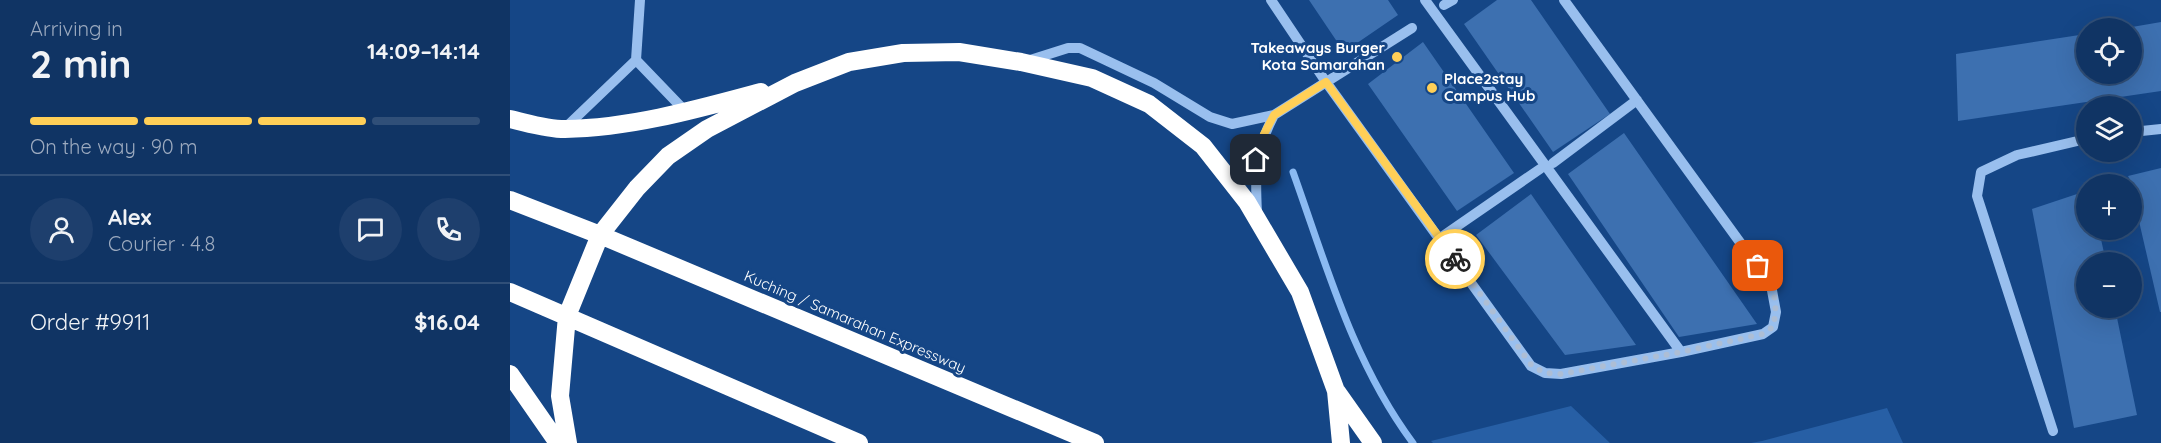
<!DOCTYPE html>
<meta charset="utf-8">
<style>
:root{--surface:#103464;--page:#1e3f6d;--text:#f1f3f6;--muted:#9caabf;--line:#304f78;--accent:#ffcf57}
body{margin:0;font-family:Quicksand,sans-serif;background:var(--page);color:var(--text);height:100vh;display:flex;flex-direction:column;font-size:22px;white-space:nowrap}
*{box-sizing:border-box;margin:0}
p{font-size:20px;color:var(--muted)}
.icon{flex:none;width:33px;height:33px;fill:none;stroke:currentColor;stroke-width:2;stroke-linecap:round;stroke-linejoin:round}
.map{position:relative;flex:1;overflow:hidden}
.panel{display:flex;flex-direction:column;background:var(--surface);width:510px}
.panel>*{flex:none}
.buttons{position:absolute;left:1566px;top:18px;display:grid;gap:12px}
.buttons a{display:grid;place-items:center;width:66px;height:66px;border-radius:50%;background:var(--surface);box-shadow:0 6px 24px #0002,0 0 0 2px var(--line);font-size:30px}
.pin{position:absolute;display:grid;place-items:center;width:51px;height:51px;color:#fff;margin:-26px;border-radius:12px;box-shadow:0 3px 9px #0006}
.courier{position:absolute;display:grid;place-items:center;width:60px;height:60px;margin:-30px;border:4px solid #ffcf57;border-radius:50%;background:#fff;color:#222;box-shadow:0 2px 8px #0007}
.head em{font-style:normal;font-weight:800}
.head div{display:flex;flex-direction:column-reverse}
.head{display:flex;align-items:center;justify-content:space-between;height:102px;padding:0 30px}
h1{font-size:39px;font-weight:800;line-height:45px}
.bar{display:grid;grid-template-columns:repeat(4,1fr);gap:9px 6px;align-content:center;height:72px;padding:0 30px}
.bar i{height:8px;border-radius:4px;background:var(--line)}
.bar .current{background:var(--accent)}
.bar p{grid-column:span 4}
.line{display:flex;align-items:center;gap:15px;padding:0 30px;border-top:2px solid var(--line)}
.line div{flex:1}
.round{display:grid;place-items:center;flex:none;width:63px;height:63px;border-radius:32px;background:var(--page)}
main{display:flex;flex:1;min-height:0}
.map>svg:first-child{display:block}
</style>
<main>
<section class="panel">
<div class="head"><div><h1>2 min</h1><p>Arriving in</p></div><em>14:09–14:14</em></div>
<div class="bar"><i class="current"></i><i class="current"></i><i class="current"></i><i></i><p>On the way · 90 m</p></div>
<div class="line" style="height:108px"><a class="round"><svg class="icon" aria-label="person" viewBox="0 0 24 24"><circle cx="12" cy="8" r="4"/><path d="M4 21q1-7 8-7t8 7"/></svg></a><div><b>Alex</b><p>Courier · 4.8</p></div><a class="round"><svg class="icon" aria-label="chat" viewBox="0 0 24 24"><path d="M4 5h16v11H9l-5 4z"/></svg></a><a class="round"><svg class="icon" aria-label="phone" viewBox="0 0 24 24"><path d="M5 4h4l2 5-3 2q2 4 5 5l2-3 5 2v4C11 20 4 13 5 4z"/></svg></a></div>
<div class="line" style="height:78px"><div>Order #9911</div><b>$16.04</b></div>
</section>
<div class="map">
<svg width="1651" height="443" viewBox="0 0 1651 443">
<rect width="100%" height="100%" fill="#154686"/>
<path fill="#275fa5" d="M1061,406l39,37h-177l-2,-2z
M1377,408l16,35h-152l11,-2z"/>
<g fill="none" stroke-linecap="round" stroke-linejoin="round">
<path stroke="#8bbaf2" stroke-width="7" d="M783,172c33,92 60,191 120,271"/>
</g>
<path fill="#3d70b0" d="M799,0h79l10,15 -54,37z
M987,0h34l79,114 -57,38 -89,-128z
M1651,22v69l-203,30 -2,-67 130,-20v40h46v-47z
M913,42l91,131 -57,38 -89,-127z
M1114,133l133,191 -78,13 -111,-163z
M1651,168v144h-1l-28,-121v-7l-4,-8z
M1576,191v39h13l7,32h-20v46h29l22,107 -63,13 -42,-219z
M1021,194l105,151 -71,10 -89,-120z"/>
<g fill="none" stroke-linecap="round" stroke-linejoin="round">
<path stroke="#99bfee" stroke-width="10" d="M761,0l55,82 205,284 14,7 16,1 120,-22 82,-18 10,-7 3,-15 -5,-27 -207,-285
M915,0l256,352
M934,5l9,-5
M126,60l50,52
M126,60l4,-60
M517,61l41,-13h12l74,35 56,34 22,7 42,-9 138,-87
M55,128l71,-68
M1622,132l29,-3
M1043,163l84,-63
M747,213c-2,-43 -3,-59 17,-98
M930,238l100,-69
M1543,431l-76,-235 4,-24 36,-17 69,-16"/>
<path stroke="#fff" stroke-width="18" d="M0,119c18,4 36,10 55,10 66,-1 133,-20 196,-37
M0,200l90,35 495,208
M0,292l349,151
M0,374l48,69
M827,392l36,51
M58,443l-8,-47 7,-80 33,-81 37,-47 31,-32 39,-27 88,-46 54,-21 54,-9 56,-1 62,10 71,16 57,26 54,42 44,56 53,90 36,99 5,52"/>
</g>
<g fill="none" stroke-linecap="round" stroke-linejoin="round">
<path stroke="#adbed5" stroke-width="6" stroke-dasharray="0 10.8" d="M945,259l77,107 13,7 16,1 120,-22 82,-18 10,-7c6,-27 1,-39 -15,-61"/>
<path stroke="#ffcf57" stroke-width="8" d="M746,160l8,-26 10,-19 52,-33 129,177"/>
</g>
<g fill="#ffcf57" stroke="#154686" stroke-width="2">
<circle cx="887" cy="57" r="6"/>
<circle cx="922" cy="88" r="6"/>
</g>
<g text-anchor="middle" stroke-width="6" stroke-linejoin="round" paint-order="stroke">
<g font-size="15" font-weight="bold" fill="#fff" stroke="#154686" text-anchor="end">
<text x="875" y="53">Takeaways Burger<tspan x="875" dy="17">Kota Samarahan</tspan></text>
<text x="934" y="84" text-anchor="start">Place2stay<tspan x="934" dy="17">Campus Hub</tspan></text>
</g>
<g font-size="15" fill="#fff" stroke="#154686">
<text transform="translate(345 322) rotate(23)" y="5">Kuching / Samarahan Expressway</text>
</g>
</g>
</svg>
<div class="buttons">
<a><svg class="icon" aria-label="locate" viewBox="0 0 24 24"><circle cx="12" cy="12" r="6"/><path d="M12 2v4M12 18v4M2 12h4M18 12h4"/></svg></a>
<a><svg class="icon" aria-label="layers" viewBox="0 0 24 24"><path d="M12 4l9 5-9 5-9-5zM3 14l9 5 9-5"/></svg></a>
<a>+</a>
<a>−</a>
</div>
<div class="pin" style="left:1248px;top:266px;background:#ea580c"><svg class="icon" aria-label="bag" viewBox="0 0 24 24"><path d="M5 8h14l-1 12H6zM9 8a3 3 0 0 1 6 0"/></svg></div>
<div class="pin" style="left:746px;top:160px;background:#1f2937"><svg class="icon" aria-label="home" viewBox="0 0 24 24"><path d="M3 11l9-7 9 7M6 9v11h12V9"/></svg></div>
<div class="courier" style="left:945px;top:259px"><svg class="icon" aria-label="bike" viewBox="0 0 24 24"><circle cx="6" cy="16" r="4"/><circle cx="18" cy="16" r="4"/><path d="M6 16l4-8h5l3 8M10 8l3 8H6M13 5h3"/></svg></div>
</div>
</main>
